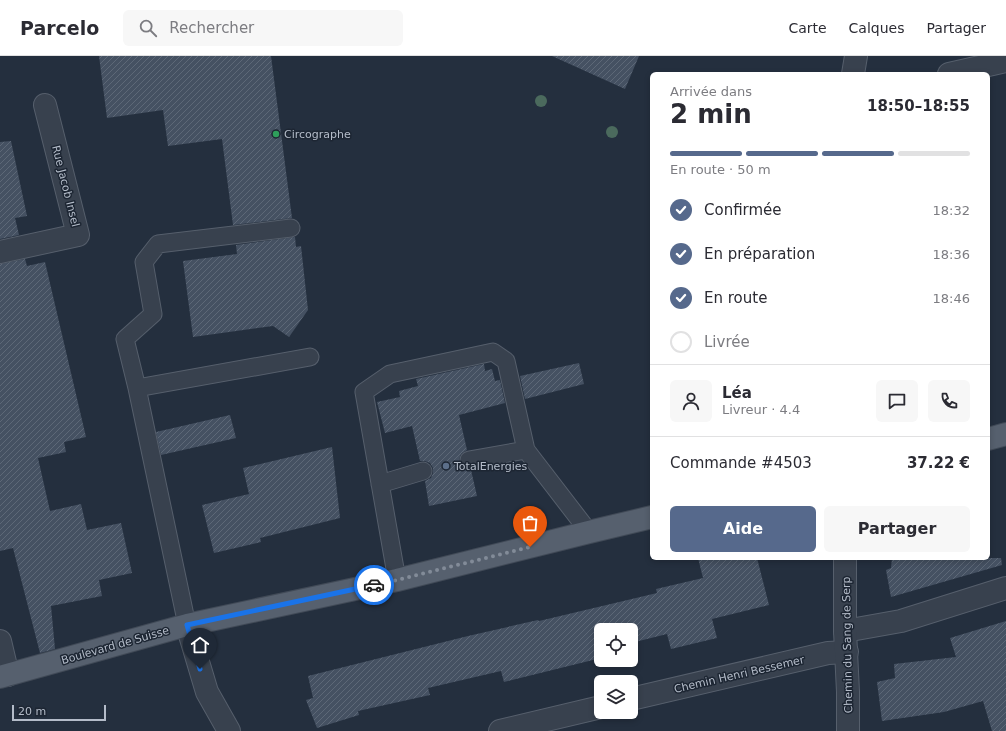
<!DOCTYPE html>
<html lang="fr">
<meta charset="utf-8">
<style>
:root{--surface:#fff;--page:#f7f7f7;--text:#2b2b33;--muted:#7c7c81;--line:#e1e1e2;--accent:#56698c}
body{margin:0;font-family:"DejaVu Sans",sans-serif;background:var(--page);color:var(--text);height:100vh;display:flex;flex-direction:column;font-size:15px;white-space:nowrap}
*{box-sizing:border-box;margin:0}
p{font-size:13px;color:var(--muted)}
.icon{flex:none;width:22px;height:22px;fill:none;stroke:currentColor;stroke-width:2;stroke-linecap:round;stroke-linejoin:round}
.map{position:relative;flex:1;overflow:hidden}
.details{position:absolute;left:650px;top:16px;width:340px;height:488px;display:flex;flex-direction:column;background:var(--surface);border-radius:6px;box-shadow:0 2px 6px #0003}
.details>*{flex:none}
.tools{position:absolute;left:594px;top:567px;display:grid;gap:8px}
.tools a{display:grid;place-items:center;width:44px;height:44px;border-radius:6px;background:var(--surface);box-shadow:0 2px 6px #0003;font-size:20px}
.scale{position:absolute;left:12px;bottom:10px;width:94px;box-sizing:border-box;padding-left:4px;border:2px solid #b4bcc9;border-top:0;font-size:11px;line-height:14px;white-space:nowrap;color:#b4bcc9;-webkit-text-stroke:3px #1d2633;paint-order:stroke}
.pin{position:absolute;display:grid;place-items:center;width:34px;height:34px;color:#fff;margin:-41px -17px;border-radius:50% 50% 50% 0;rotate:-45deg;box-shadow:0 0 4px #0007}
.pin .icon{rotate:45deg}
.courier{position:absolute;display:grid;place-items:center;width:40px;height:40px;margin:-20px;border:3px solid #1a73e8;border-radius:50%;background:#fff;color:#222;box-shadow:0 1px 5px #0007}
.headline em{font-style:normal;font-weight:700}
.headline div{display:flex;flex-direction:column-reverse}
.headline{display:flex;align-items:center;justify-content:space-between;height:68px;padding:0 20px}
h1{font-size:26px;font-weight:700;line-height:30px}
.bar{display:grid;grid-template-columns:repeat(4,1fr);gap:6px 4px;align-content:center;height:48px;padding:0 20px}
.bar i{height:5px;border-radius:3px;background:var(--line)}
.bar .selected{background:var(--accent)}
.bar p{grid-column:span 4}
.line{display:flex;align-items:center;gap:10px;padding:0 20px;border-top:1px solid var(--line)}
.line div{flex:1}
.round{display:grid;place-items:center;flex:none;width:42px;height:42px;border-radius:6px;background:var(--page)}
ol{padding:0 20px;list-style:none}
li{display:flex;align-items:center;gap:12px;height:44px}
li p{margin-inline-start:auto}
li .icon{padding:4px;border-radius:50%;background:var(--accent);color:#fff;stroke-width:4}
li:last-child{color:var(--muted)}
li i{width:22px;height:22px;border:2px solid var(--line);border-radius:50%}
.button{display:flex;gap:8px;margin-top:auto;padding:8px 20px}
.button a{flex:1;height:46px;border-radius:6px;background:var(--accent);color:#fff;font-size:16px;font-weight:700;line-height:46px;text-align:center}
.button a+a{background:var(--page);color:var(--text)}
header{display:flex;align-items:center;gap:24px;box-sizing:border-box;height:56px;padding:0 20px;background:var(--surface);border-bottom:1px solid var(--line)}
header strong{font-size:19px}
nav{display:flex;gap:22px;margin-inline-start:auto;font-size:14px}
.search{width:280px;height:36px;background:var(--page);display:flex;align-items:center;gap:10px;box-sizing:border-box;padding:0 14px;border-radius:6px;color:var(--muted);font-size:15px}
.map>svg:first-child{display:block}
</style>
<header>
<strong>Parcelo</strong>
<div class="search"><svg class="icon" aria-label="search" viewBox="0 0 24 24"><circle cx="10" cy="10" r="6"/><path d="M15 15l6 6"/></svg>Rechercher</div>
<nav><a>Carte</a><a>Calques</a><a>Partager</a></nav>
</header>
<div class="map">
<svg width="1006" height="675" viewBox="0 0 1006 675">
<defs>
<pattern id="building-hatch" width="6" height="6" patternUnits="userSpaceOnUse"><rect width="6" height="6" fill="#455162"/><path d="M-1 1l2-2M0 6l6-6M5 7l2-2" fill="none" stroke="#5d6877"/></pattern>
</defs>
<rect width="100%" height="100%" fill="#242f3e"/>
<path fill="url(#building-hatch)" d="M99,0h172l21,162 -59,7 -11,-86 -54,7 -5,-36 -56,8z
M552,0h87l-14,33z
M11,85l16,75 -12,2 4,17 -19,4v-97z
M295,181l1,10 5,-1 7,64 -19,27 -16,-11 -80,11 -10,-76 54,-7 -1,-9z
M25,203l2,7 18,-4 41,175 -22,5 2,10 -28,6 12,53 31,-7 6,26 34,-7 11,50 -33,7 3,16 -51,10 4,43 -15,4 -27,-105 -13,3v-287z
M579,307l5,21 -59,15 -5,-23z
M484,308l1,7 7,-2 3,12 5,-1 5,23 -46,12 8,35 -5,3 -2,3 -1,6 3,5 3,2 6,1 6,26 -48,10 -4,-25 6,-3 2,-5v-5l-3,-5 -5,-2h-5l-8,-35 -27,7 -8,-31 23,-5 -1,-6 19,-5 -2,-7z
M230,359l6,23 -75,17 -5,-23z
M332,391l8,71 -80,20 1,4 -47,11 -12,-48 47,-11 -6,-26z
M698,502h59l12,47 -57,14 5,19 -46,11 -4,-15 -36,9v-13h-30v21l-5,1 1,7 -93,23 -3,-11 -73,17 2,7 -72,16 1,4 -42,13 -11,-28 7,-2 -5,-22 160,-40 70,-16 1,1 118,-28 -1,-4 47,-11z
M892,502h109l1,7 -111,32 -5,-27 5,-2z
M1006,565v110h-14l-9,-30 -39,11 -62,9 -5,-39 18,-4 -1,-14 62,-7 -6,-19z"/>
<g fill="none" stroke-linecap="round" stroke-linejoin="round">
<g stroke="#565f6c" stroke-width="19">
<path id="service" d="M137,332l173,-31
M469,404l57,-10 63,82
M380,428l43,-13
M397,524l-33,-188 26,-18 103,-22 13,9 20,89
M187,569l-50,-237 -12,-49 28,-25 -9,-52 14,-18 133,-16"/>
</g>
<g stroke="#565f6c" stroke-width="24">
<path id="minor" d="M853,18l3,-18
M949,18l57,-13
M0,196l78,-17 -33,-130
M187,569l20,67 22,39
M845,575l56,-10 105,-33
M0,585l8,34
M631,643l197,-46 19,-1
M500,675l101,-24"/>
</g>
<g stroke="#565f6c" stroke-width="24">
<path id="tertiary" d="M845,502v73l3,61v39"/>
</g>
<g stroke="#414a57" stroke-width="24">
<path id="primary" d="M988,383l18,-5
M0,621l187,-52 210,-45 192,-48 63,-15"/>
</g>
<use href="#service" stroke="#38414e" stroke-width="17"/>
<use href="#minor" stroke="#38414e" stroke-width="22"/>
<use href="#tertiary" stroke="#38414e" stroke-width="22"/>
<use href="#primary" stroke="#56606e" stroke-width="22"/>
</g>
<g fill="#4b6a5d">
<circle cx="541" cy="45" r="6"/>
<circle cx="612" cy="76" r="6"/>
</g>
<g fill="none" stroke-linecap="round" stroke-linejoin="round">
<path stroke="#828b98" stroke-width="4" stroke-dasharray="0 7.2" d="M374,529l23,-5 133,-33"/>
<path stroke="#1a73e8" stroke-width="5" d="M200,613l-13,-44 187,-40"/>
</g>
<circle fill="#2e9e5b" stroke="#1d2633" stroke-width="1.5" cx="276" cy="78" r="4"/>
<circle fill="#5c6f8a" stroke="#1d2633" stroke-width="1.5" cx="446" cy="410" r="4"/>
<g text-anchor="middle" stroke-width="3" stroke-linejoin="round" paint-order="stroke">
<g font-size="11" fill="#b4bcc9" stroke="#1d2633" text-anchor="start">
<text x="284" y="82">Circographe</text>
<text x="454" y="414">TotalEnergies</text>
</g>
<g font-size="11" fill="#b4bcc9" stroke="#1d2633">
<text transform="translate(66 130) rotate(76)" y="4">Rue Jacob Insel</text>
<text transform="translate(115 589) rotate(-16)" y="4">Boulevard de Suisse</text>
<text transform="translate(847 589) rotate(-91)" y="4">Chemin du Sang de Serp</text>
<text transform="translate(739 618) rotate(-13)" y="4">Chemin Henri Bessemer</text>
</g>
</g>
</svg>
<div class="tools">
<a><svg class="icon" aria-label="locate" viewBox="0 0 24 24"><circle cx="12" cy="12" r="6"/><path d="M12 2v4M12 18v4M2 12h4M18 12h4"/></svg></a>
<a><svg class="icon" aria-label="layers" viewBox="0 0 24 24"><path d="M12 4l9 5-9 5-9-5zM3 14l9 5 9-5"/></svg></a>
</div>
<div class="scale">20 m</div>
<div class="pin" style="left:530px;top:491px;background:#ea580c"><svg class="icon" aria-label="bag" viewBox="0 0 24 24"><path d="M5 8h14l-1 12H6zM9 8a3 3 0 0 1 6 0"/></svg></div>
<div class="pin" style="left:200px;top:613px;background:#1f2937"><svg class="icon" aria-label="home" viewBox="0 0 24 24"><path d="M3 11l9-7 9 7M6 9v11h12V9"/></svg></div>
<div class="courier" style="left:374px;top:529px"><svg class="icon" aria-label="car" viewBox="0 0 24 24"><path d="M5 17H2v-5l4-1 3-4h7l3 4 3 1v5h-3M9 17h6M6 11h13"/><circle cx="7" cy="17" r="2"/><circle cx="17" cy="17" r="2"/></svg></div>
<section class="details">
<div class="headline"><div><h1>2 min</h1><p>Arrivée dans</p></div><em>18:50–18:55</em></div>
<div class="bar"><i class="selected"></i><i class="selected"></i><i class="selected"></i><i></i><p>En route · 50 m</p></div>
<ol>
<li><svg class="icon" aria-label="check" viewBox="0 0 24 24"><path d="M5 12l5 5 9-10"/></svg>Confirmée<p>18:32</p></li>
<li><svg class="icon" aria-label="check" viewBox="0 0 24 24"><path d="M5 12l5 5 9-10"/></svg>En préparation<p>18:36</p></li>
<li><svg class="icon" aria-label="check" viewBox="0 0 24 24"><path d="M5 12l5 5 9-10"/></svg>En route<p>18:46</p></li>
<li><i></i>Livrée</li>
</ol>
<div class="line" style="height:72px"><a class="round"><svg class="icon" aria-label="person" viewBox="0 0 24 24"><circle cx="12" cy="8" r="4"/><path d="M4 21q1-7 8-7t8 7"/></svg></a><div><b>Léa</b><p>Livreur · 4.4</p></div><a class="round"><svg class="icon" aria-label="chat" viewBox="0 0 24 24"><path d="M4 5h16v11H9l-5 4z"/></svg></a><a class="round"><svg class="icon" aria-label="phone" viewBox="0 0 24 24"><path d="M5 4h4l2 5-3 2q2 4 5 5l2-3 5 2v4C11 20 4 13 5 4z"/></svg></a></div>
<div class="line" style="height:52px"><div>Commande #4503</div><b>37.22 €</b></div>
<div class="button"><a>Aide</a><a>Partager</a></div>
</section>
</div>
